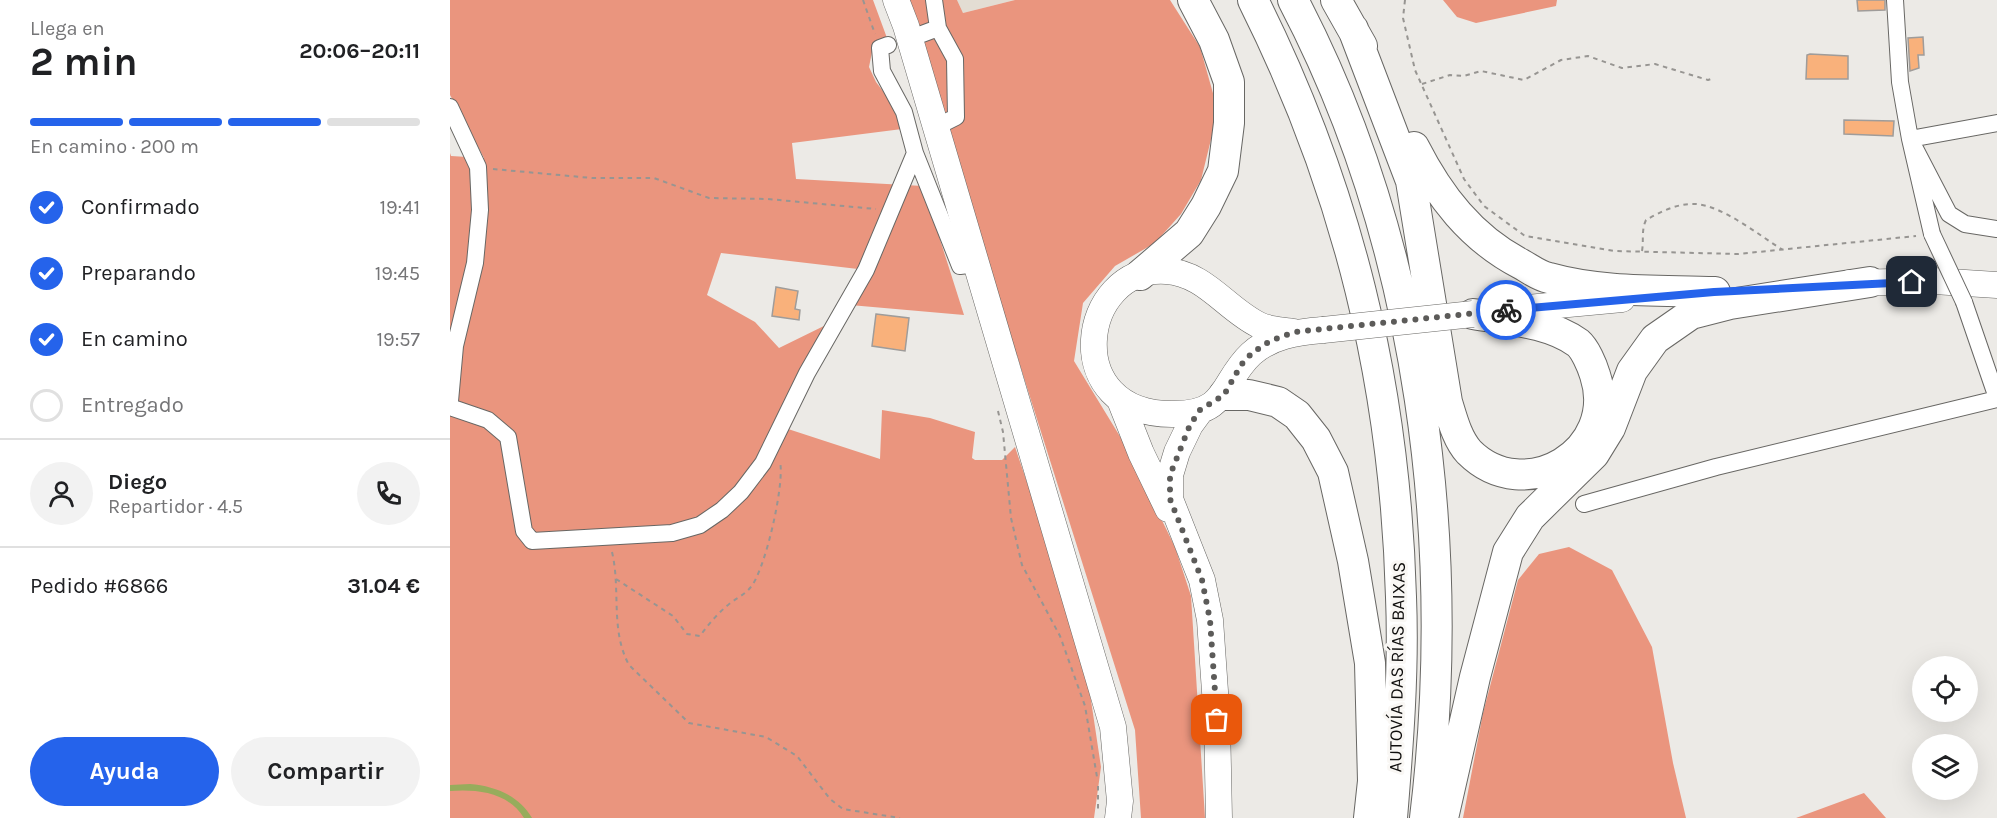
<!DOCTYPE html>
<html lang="es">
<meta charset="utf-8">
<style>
:root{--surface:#fff;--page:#f2f2f2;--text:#202124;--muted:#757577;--line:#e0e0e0;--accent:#2563eb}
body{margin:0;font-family:Karla,sans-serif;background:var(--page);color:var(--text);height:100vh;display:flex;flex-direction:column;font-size:22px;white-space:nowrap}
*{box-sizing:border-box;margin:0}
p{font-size:20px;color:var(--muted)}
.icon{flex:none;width:33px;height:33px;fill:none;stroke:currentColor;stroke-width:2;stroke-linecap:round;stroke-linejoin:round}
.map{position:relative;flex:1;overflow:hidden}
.details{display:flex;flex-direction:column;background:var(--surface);width:450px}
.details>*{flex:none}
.fabs{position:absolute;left:1462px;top:656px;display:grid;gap:12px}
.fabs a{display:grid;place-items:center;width:66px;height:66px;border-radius:50%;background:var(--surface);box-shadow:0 6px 24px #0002;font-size:30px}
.pin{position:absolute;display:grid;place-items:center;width:51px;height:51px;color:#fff;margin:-26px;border-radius:12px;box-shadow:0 3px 9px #0006}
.courier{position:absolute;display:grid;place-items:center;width:60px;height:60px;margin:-30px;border:4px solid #2563eb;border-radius:50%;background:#fff;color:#222;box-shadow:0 2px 8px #0007}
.headline em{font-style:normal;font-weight:700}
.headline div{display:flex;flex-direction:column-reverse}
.headline{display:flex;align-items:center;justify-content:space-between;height:102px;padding:0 30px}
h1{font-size:39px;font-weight:700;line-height:45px}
.bar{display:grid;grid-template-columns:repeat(4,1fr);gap:9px 6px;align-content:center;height:72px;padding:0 30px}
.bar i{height:8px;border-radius:4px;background:var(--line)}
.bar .selected{background:var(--accent)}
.bar p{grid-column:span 4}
.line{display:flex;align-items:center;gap:15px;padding:0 30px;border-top:2px solid var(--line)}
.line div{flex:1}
.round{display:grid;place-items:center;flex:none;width:63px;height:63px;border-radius:32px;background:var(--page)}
ol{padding:0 30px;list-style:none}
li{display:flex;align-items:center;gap:18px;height:66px}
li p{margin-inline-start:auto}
li .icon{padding:6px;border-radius:50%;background:var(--accent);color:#fff;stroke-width:4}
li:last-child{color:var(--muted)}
li i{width:33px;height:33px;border:3px solid var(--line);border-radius:50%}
.button{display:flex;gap:12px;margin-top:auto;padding:12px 30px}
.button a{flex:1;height:69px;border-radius:36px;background:var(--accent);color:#fff;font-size:24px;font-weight:700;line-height:69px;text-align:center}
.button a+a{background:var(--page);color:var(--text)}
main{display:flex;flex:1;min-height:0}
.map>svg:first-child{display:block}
</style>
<main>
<section class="details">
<div class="headline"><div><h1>2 min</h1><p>Llega en</p></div><em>20:06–20:11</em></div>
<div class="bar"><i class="selected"></i><i class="selected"></i><i class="selected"></i><i></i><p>En camino · 200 m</p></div>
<ol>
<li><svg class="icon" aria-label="check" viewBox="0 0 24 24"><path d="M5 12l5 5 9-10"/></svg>Confirmado<p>19:41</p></li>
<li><svg class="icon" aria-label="check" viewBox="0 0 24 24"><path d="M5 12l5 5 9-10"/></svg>Preparando<p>19:45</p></li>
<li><svg class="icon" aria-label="check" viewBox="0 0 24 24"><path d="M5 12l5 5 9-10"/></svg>En camino<p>19:57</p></li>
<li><i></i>Entregado</li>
</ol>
<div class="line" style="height:108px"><a class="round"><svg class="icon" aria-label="person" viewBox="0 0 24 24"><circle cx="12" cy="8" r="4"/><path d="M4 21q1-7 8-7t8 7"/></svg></a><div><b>Diego</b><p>Repartidor · 4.5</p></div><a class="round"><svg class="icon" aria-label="phone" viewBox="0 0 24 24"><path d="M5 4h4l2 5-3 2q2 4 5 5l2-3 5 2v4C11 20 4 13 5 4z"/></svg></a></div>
<div class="line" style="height:78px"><div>Pedido #6866</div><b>31.04 €</b></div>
<div class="button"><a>Ayuda</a><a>Compartir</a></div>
</section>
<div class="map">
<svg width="1547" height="818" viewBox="0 0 1547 818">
<rect width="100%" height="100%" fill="#eceae6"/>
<path fill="#e3ddd3" d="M507,0h58l-52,13z"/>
<path fill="#ea957e" d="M0,0h423l14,38 -14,9 -4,20 7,15 13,17 13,30 -110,14 4,36 127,7 41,129 -114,-10 8,-36 -137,-16 -14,42 48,27 24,26 51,-25 -45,105 95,31 2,-49 48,8 45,14 -3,26 3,2h27l13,-13 34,100 40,140 12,80 -7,51h-644v-665l1,3 33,2 -34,-63z
M458,0h49l6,13 52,-13h155l30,47 18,64 -17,69 -20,34 -26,29 -40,23 -32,37 -9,58 50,82 51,104 16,49 14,222h-64l-6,-88 -128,-406 -68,-231z
M993,0h114l-1,6 -80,17 -19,-6z
M1119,547l43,23 40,77 21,116 13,55h-223l20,-105 35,-133 21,-26z
M1414,793l22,25h-90z"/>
<path fill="#97ac5c" d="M20,784c24,2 49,11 62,34h-8c-16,-26 -47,-29 -74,-27v-6z"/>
<path fill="#f9b17b" stroke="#9f9c9a" stroke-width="1.5" d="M1407,0h28v10l-27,1z
M1473,37l1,18h-6l1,13 -9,3 -2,-33z
M1360,54l38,2v23h-42l1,-24z
M1394,120l50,1 -1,15 -49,-2z
M326,287l22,4 -3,18 5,1 -1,10 -27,-4z
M426,314l33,4 -4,33 -33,-5z"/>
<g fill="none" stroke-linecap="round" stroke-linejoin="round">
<g stroke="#686764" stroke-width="18">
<path id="street" d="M484,0l4,28 17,31 1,58 -20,10
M1445,0l5,82 10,57 22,95
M472,34l16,-6
M0,107l28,60 2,43 -5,53 -20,83 -5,55
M1547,123l-87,16 39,75 16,10 32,5
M465,153l45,113 16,-2
M1514,302l33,96
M0,407l38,13 20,17 16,94 8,10 140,-8 28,-8 22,-15 19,-18 22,-29 44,-90 59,-103 49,-117 -11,-41 -22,-41 -2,-23 8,-3
M1134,504l132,-37 281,-68"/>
</g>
<g stroke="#686764" stroke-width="27">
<path id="primary" d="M446,0l10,26 207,701 7,74 -2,17
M1400,283l84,-2 63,4
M1045,311l127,-12
M844,332c-11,-2 -25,-2 -35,-7 -33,-16 -54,-52 -93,-54 -87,-6 -108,145 8,143 55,0 47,-32 77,-60 20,-18 46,-22 72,-24
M670,400l21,53 27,56
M751,410l-11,15 -13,27 -7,23v24l32,81 8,40 7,100 2,98"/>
</g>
<g stroke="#686764" stroke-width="32">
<path id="highway" d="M803,0c95,190 142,384 148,597 3,73 -3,148 -9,221
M843,0c129,246 165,545 132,818
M886,0l26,46
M903,29l58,152 36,221c5,16 10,37 22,50 56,56 151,-1 126,-77 -3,-10 -10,-26 -17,-32 -29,-21 -70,-23 -105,-29
M964,147c25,49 57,91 107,117 9,5 18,12 28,14 53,15 111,12 166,14
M690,275l49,-42 17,-27 17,-35 6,-48v-41l-15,-42 -21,-40
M774,395h25l29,7 19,13 19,24 17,33 20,89 17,102 3,118 -4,37
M993,818l32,-141 33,-125 22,-35 64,-63 16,-26 22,-57 23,-32 36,-25 39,-10 140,-22"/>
</g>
<path stroke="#979592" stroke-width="2" stroke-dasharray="4.5 4.5" stroke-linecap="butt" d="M413,0l12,34
M955,0l-2,18 12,52 49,109 20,27 41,30 90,15 123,3 178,-18
M972,84l28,-9 14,1 17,-5 43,9 37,-20 27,-4 34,12 33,-4 53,16 6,-2
M43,169l99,9h62l55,20 59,1 108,10
M1192,251c2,-11 -1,-20 4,-31 14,-8 32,-17 49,-16 27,1 65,32 88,46
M548,411l5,21 8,86 11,47 38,71 25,70 12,71
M162,552c9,38 -2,78 17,113l60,58 77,14 31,19 33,43 13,10 57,9
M166,579l57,37 14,18 13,2c8,-11 17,-22 28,-31 7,-6 16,-10 22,-17 15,-16 35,-105 30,-126
M648,786v27"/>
<use href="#street" stroke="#fff" stroke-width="16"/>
<use href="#primary" stroke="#fff" stroke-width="26"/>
<use href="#highway" stroke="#fff" stroke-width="30"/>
<g stroke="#686764" stroke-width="18" stroke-linecap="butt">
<path id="street-bridge" d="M1482,234l32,68"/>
</g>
<g stroke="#686764" stroke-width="27" stroke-linecap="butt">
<path id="primary-bridge" d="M873,330l150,-16"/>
</g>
<use href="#street-bridge" stroke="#fff" stroke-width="16"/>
<use href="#primary-bridge" stroke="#fff" stroke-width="26"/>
</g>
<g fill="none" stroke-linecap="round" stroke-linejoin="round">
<path stroke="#5c5b59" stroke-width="6" stroke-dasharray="0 10.8" d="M767,720l-7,-100 -8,-40 -32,-81v-24l20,-50 10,-15 24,-15 17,-30 11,-12 18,-12 24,-9 212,-22"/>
<path stroke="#2563eb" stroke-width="8" d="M1056,310l208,-18 198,-10"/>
</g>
<g text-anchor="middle" stroke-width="6" stroke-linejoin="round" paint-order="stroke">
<g font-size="18" fill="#0f0e0d" stroke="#f9f7f4">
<text transform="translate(947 667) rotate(-89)" y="6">AUTOVÍA DAS RÍAS BAIXAS</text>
</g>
</g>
</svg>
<div class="fabs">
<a><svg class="icon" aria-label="locate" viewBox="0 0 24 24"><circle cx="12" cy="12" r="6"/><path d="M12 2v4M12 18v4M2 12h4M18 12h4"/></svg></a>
<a><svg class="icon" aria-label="layers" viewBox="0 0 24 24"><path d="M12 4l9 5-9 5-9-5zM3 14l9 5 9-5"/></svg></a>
</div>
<div class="pin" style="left:767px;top:720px;background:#ea580c"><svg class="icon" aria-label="bag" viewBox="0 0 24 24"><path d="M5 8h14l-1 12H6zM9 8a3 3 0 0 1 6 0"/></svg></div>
<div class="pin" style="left:1462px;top:282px;background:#1f2937"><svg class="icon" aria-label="home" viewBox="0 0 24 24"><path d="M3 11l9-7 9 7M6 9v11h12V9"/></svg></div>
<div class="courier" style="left:1056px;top:310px"><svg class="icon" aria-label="bike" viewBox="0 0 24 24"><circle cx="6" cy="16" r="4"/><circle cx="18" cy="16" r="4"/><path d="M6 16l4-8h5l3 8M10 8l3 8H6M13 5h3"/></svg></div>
</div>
</main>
